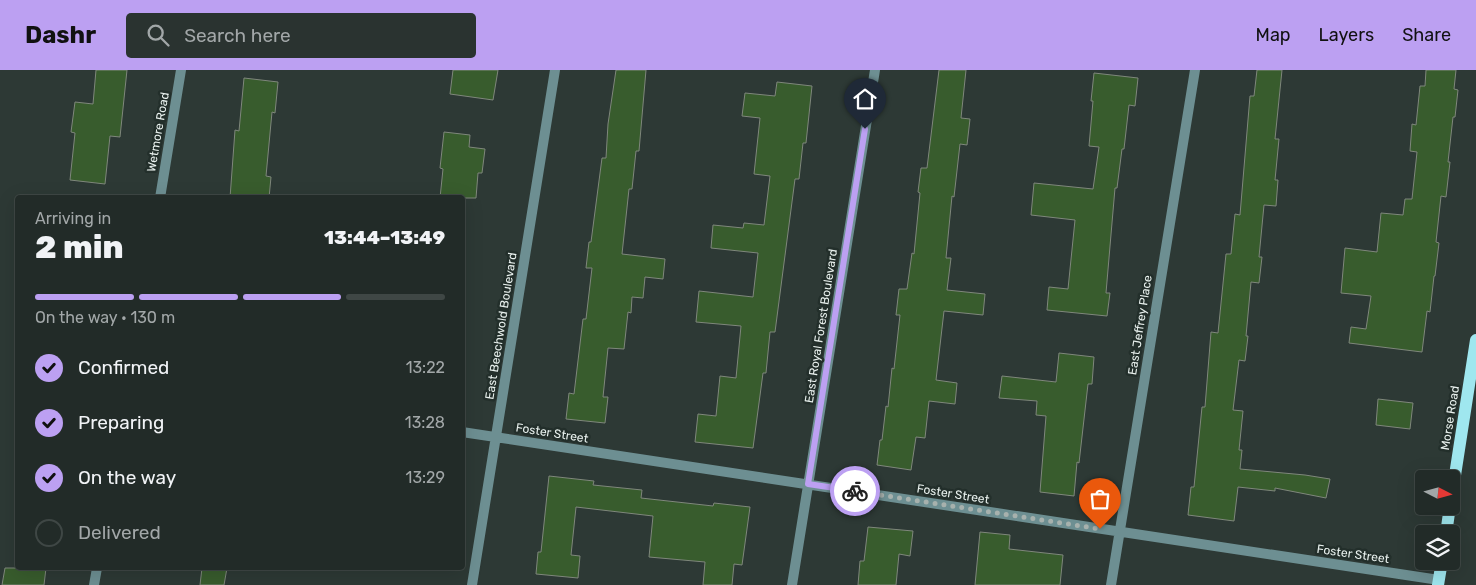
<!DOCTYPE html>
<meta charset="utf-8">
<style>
:root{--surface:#222b28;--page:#2a3330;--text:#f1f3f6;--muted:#a2a7a8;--line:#3f4745;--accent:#bca0f2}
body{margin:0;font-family:Rubik,sans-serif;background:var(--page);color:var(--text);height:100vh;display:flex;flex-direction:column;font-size:19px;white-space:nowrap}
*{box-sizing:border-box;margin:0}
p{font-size:16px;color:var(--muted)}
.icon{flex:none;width:28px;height:28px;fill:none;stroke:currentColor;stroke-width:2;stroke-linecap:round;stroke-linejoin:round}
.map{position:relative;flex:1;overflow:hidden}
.details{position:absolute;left:15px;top:125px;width:450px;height:375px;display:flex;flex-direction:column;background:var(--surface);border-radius:5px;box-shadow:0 5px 20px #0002,0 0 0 1px var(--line)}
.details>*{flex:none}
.needle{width:32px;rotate:96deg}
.tools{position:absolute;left:1415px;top:400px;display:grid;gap:10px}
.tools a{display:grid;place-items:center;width:45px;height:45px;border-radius:5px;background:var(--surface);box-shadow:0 5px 20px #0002,0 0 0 1px var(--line);font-size:25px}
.pin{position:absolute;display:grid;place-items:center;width:42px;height:42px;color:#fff;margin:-51px -21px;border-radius:50% 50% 50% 0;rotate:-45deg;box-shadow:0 0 5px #0007}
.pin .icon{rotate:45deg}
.courier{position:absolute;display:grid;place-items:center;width:50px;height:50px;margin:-25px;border:4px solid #bca0f2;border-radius:50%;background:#fff;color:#222;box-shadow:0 1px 6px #0007}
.summary em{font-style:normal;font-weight:800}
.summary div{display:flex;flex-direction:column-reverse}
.summary{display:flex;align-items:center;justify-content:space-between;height:85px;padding:0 20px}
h1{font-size:32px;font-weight:800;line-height:38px}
.bar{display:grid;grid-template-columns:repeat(4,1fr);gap:8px 5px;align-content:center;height:60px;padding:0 20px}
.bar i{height:6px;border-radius:4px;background:var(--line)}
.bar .active{background:var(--accent)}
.bar p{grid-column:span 4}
ol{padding:0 20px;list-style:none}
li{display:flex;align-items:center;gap:15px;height:55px}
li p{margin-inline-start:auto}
li .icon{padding:5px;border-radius:50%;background:var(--accent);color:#111;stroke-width:4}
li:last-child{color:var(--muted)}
li i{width:28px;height:28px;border:2px solid var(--line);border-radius:50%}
header{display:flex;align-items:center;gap:30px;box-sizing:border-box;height:70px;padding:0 25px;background:var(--accent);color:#111}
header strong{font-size:24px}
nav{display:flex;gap:28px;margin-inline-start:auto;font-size:18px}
.search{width:350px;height:45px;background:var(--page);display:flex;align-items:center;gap:12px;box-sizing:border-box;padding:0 18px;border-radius:5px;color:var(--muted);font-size:19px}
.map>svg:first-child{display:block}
</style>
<header>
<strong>Dashr</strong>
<div class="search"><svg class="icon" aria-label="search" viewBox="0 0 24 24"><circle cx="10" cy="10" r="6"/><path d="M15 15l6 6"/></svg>Search here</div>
<nav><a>Map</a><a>Layers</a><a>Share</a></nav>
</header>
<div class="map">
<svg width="1476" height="515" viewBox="0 0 1476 515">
<rect width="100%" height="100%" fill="#2d3935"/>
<path fill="#385c2d" stroke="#7f877c" d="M96,0h31l-7,67 -10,-1 -5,48 -35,-4 5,-47 -4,-1 4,-30 18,2z
M453,0h45l-5,30 -43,-6z
M616,0h30l-7,81h-3l-4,38h-3l-7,65 43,5 -2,20 -18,-2 -2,21 -11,-1 -1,16 -3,-1 -4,37 -16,-1 -5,49h5l-3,26 -39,-4 3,-26 5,1 9,-75h3l6,-51h-6l3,-26h2l11,-84h4l2,-34z
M939,0h27l-5,48 9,1 -3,26 -7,-1 -6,53 -2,-1 -6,62h5l-4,32 38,4 -2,21 -39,-4 -8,69 21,3 -2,21 -26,-3 -4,37 -9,-1 -5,33 -34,-5 3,-25h2l4,-34 2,1 4,-39 2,1 6,-54h-4l3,-26h8l5,-36 2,1 6,-61 -2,-1 3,-24h6z
M1257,0h25l-7,69h4l-4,41h3l-2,26 -12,-1 -5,52h3l-3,26 -8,-1 -5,54h2l-3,25 -6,-1 -6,50 10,1 -4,39h3l-2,19 65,6 25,4 -4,19 -51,-10v3l-37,-4 -4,34 -46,-6 3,-28h3l8,-80h3l6,-75 7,1 8,-79h5l4,-40 5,1 10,-119h4z
M1426,0h30l-2,19 4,1 -3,27h-2l-5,45h2l-4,35 -5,-1 -5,46 3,1 -4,33h-1l-4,36 -3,-1 -5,41 -73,-9 2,-16 15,2 5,-33 -30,-3 4,-45 32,4 4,-39 22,2 2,-16h7l5,-47 -7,-1 2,-27 4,1 4,-39h5z
M1094,3l44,5 -3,28 -6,-1 -5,44h-2l-5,39h-2l-9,105h4l-3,23 -60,-6 2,-23 19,2 7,-69 -44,-5 3,-32 59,6 6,-42 -10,-1 4,-45h-2z
M244,8l34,4 -3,31 -3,-1 -6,64 5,1 -2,21h-39l5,-68 4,1z
M777,12l35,4 -6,57h-3l-4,36h-4l-20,153h-5l-4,41h-3l-10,75 -58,-6 3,-28 18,2 4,-40 16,2 5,-52 -45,-4 3,-31 54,6 5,-44 -47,-5 2,-23 30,3 1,-5 20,2 6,-49 -16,-2 6,-56 -18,-2 3,-23 30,3z
M444,62l26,3 -1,12 16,2 -3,24h-4l-2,25h-36l3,-29 -3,-1z
M1059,283l35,4 -2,27h-4l-9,79 -2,-1 -3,34 -34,-4 6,-76 -10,-1 1,-14 -38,-3 3,-22 54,6z
M1378,329l35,4 -3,26 -34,-4z
M549,406l45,5 -1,4 49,5 -1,8 72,8 1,-3 36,4 -8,58 -8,-1 -2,21h-29l2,-23 -56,-5 4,-41 -77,-9 -5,48 9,1 -2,22 -42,-4 2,-22h3z
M868,457l45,4 -3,25 -11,-2 -3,31h-38l2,-24h4z
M980,462l30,3 -1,14 54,6 -3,30h-85z
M5,498h41l-2,17h-42z
M202,498h25l-3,17h-24z"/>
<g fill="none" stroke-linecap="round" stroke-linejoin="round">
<path stroke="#6d8f92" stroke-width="10" d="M160,128l21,-128
M462,362l977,148
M94,515l3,-17
M472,515l83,-515
M792,515l83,-515
M1111,515l84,-515"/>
<path stroke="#9fe7ef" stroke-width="12" d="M1451,431l25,-161
M1446,464l4,-28
M1438,515l4,-24"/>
</g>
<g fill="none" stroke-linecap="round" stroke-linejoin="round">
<path stroke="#a7b1ad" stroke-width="5" stroke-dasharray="0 9" d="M855,421l245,38"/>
<path stroke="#bca0f2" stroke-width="6" d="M855,421l-47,-7 57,-355"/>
</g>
<g text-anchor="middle" stroke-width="5" stroke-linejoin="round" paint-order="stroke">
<g font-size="12" fill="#e9f1ee" stroke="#232f2b">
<text transform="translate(158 62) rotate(-80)" y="4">Wetmore Road</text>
<text transform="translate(1140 255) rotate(-81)" y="4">East Jeffrey Place</text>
<text transform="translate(501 256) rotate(-81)" y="4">East Beechwold Boulevard</text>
<text transform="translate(821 256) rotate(-81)" y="4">East Royal Forest Boulevard</text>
<text transform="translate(1450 348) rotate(-81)" y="4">Morse Road</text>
<text transform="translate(552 363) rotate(9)" y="4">Foster Street</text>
<text transform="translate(953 424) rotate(9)" y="4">Foster Street</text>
<text transform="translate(1353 484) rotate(8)" y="4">Foster Street</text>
</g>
</g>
</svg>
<div class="tools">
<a><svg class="needle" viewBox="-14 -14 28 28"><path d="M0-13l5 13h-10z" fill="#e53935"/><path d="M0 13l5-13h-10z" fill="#a2a7a8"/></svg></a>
<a><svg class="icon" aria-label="layers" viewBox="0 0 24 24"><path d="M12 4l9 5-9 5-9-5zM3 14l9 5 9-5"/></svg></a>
</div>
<div class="pin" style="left:1100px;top:459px;background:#ea580c"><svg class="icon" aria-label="bag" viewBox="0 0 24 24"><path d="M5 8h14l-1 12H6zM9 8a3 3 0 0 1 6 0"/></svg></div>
<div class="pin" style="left:865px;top:59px;background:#1f2937"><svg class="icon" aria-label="home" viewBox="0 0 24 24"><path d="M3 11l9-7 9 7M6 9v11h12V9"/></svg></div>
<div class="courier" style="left:855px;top:421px"><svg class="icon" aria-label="bike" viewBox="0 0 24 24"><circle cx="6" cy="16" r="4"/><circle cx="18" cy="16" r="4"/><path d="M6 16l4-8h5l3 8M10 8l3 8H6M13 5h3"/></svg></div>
<section class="details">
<div class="summary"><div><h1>2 min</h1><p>Arriving in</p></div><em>13:44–13:49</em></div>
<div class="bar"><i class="active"></i><i class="active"></i><i class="active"></i><i></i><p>On the way · 130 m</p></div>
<ol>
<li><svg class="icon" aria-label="check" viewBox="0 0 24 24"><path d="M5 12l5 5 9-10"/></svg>Confirmed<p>13:22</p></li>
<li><svg class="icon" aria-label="check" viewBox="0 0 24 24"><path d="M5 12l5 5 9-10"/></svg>Preparing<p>13:28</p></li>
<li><svg class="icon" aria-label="check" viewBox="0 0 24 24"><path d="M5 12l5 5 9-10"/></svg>On the way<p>13:29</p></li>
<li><i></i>Delivered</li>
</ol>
</section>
</div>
